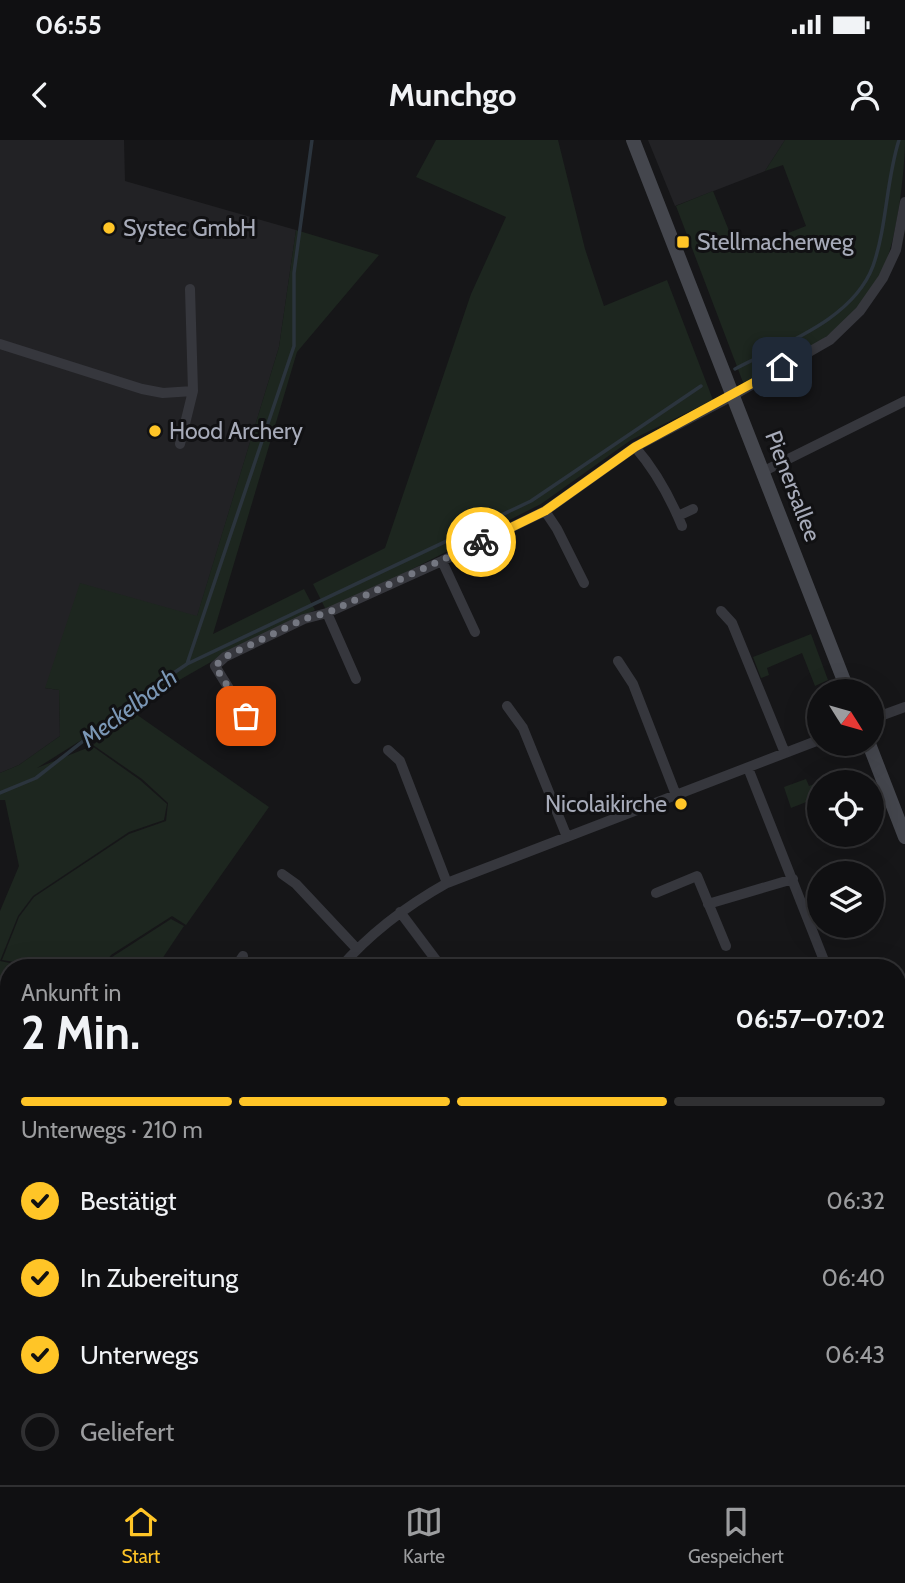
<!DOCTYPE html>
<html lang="de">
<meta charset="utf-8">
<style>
:root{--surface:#101012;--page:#19191b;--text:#f1f3f6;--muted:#9c9d9f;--line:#303032;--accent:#ffc527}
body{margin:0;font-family:Cabin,sans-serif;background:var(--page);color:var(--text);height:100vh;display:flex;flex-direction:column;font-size:26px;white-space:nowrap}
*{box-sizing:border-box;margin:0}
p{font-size:23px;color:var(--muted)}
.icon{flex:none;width:38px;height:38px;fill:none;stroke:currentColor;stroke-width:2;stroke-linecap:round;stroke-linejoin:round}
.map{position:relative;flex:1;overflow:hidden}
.panel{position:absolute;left:0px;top:819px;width:906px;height:527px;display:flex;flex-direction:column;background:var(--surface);border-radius:28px 28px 0 0;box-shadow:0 7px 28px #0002,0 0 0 2px var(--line)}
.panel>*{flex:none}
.needle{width:46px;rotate:127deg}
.controls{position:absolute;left:807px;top:539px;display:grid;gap:14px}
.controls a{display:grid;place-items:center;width:77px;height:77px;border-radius:50%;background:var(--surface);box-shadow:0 7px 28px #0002,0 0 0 2px var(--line);font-size:35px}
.pin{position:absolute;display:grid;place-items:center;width:60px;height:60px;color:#fff;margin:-30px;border-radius:14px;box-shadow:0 4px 10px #0006}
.courier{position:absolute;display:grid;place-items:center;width:70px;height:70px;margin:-35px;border:5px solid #ffc527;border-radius:50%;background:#fff;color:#222;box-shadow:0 2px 9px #0007}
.head em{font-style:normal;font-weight:700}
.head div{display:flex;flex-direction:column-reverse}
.head{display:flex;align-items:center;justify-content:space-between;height:119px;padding:0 21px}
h1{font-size:46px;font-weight:700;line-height:52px}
.bar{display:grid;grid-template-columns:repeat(4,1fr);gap:10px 7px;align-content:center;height:84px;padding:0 21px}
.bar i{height:9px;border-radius:5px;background:var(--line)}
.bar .current{background:var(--accent)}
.bar p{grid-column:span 4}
ol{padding:0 21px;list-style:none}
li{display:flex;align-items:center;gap:21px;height:77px}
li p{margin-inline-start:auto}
li .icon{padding:7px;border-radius:50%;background:var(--accent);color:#111;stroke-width:4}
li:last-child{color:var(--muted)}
li i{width:38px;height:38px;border:4px solid var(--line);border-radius:50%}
.status{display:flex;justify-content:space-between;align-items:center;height:49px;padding:0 35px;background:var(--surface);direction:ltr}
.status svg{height:19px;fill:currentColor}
header{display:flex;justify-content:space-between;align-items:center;height:91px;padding:0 21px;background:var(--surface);font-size:32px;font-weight:700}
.menu{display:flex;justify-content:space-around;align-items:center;height:98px;border-top:2px solid var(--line);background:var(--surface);font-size:19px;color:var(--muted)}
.menu a{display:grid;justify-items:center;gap:4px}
.menu .current{color:var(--accent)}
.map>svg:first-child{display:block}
</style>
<div class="status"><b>06:55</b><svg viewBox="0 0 49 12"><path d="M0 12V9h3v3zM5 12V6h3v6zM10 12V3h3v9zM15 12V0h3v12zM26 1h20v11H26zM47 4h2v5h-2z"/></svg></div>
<header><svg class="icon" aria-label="back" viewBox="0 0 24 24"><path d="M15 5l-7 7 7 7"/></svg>Munchgo<svg class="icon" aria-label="person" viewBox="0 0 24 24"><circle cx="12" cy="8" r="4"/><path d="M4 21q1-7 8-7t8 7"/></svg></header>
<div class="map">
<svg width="905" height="1345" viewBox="0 0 905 1345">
<rect width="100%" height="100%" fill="#161618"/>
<path fill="#222225" d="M0,0h124l1,41 171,49 -17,117 -82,270 -152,71 14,2 1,46 -41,29 -19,8z
M648,0h137l-20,31 -90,35z"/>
<path fill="#1d261f" d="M436,0h122l27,109 19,57 63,-26 46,120 -82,40 -90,64 -214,108 -14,-28 72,-36 86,-254 35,-77 -90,-40z
M785,0h120c0,30 -8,100 -21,126 -12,26 -34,53 -57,70 -25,19 -56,33 -83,49l-68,-179 37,-15 25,62 68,-27 -23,-61 -18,6z
M296,90l83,25 -82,97 -84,282 91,-45 11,21 -83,40 -79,45 -116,73 55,-22 48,34 27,24 -3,16 -35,12 -96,64 -15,20 -18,45 19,4 -2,3h-8v39l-9,-6v-90l19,-45 -14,-66h-5v-27l19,-8 41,-29 -1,-46 -14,-2 35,-105 117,33 82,-269z
M811,494l17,46 -13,6 -13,-33 -35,15 2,7 -8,3 -8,-21z
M133,572l136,95 -83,118 -14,-9 -61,39 -8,13h-20l-27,-8 -35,3 -19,-3 17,-43 15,-20 95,-63 37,-13 2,-18 -26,-24 -49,-34z
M833,637l2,5h-16v15l-28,11 -7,-21 22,-8 3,7z
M171,779l13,7 -28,42h-51l7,-11z"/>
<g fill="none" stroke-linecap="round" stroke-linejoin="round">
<path stroke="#2b343d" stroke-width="3.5" d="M735,229c47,-25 118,-49 138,-103 14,-40 13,-85 26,-126
M187,524l107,-318v-73l18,-133
M0,653l36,-15 111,-87 40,-27 344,-163 170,-115"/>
<path stroke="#36373d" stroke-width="10" d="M0,204l142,45 21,4 30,-2
M180,304l13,-53 -3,-102
M635,307c21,24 35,50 47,79
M762,332l143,-71
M545,371l12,18 27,54
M678,376l15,-7
M442,421l33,71
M721,471l11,12 53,130
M327,473l29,66
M618,521l15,23 43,111
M507,566l16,22 44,109
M246,576l-31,-50 10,-9 79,-38 23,-6 115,-52 103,-50 90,-64 99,-52 96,-55 30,-29 23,-33 13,-28 9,-48
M872,579l33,-12
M388,610l12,11 47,122
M748,628l79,200
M282,734l14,10 61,65
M656,753l41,-17 29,70
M708,764l85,-25
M400,772l42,56
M235,828l8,-12
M340,828c31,-36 66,-62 107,-85l372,-143
M627,828l6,-1
M9,945v-1
M898,1004l7,-4
M898,1062l7,9
M0,1074l9,-13
M898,1126l7,-9
M0,1168l9,3
M898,1304l7,7
M0,1306l9,-29
M0,1320l9,5
M30,1337l13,8
M451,1337l20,8
M213,1345l2,-8
M765,1345l3,-8"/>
<path stroke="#44464d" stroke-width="14" d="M633,0l215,551
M869,604l36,93"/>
</g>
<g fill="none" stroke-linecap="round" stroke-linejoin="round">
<path stroke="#747781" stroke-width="7" stroke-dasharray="0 12.6" d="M246,576l-31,-50 10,-9 79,-38 23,-6 154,-71"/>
<path stroke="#ffc527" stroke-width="9" d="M481,402l64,-31 90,-64 147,-80"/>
</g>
<g fill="#ffc527" stroke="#111113" stroke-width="2.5">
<circle cx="109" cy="88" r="7"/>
<rect x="676" y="95" width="14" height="14" rx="3.5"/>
<circle cx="155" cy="291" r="7"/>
<circle cx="681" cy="664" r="7"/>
</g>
<g text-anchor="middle" stroke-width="6" stroke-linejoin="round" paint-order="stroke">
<g font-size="23" fill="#a7abb9" stroke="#111113" text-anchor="start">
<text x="123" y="96">Systec GmbH</text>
<text x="697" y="110">Stellmacherweg</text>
<text x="169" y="299">Hood Archery</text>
<text x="667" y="672" text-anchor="end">Nicolaikirche</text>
</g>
<g font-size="23" fill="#a7abb9" stroke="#111113">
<text transform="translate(793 346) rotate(69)" y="8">Pienersallee</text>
</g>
<g font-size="24" font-style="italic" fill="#7b97b6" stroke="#111113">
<text transform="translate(129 568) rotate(-37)" y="8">Meckelbach</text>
</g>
</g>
</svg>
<div class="controls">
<a><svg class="needle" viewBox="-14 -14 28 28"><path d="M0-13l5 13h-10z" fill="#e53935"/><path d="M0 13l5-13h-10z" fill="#9c9d9f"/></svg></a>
<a><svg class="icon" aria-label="locate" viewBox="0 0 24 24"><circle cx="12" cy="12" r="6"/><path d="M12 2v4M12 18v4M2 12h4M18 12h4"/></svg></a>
<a><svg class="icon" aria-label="layers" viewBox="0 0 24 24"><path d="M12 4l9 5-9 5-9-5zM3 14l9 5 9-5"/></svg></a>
</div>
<div class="pin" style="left:246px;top:576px;background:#ea580c"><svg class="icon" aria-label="bag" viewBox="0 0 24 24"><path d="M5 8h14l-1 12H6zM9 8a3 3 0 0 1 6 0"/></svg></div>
<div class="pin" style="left:782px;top:227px;background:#1f2937"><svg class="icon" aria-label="home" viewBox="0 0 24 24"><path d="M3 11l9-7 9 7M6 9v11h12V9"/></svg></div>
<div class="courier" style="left:481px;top:402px"><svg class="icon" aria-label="bike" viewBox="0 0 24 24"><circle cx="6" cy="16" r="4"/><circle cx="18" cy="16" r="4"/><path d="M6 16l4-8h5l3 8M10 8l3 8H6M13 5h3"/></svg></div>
<section class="panel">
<div class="head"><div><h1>2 Min.</h1><p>Ankunft in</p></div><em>06:57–07:02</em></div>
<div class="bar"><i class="current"></i><i class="current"></i><i class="current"></i><i></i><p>Unterwegs · 210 m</p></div>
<ol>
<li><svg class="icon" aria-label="check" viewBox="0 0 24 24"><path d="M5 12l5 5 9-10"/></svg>Bestätigt<p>06:32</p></li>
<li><svg class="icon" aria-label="check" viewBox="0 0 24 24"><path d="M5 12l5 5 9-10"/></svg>In Zubereitung<p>06:40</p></li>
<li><svg class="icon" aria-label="check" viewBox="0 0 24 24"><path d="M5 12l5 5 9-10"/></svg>Unterwegs<p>06:43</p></li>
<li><i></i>Geliefert</li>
</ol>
</section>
</div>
<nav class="menu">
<a class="current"><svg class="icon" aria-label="home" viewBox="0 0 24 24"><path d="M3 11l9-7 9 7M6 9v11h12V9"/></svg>Start</a>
<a><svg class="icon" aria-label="map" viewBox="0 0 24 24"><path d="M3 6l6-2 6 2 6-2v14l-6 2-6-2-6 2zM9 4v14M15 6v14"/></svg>Karte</a>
<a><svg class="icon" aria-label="saved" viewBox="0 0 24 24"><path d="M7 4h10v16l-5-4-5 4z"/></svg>Gespeichert</a>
</nav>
